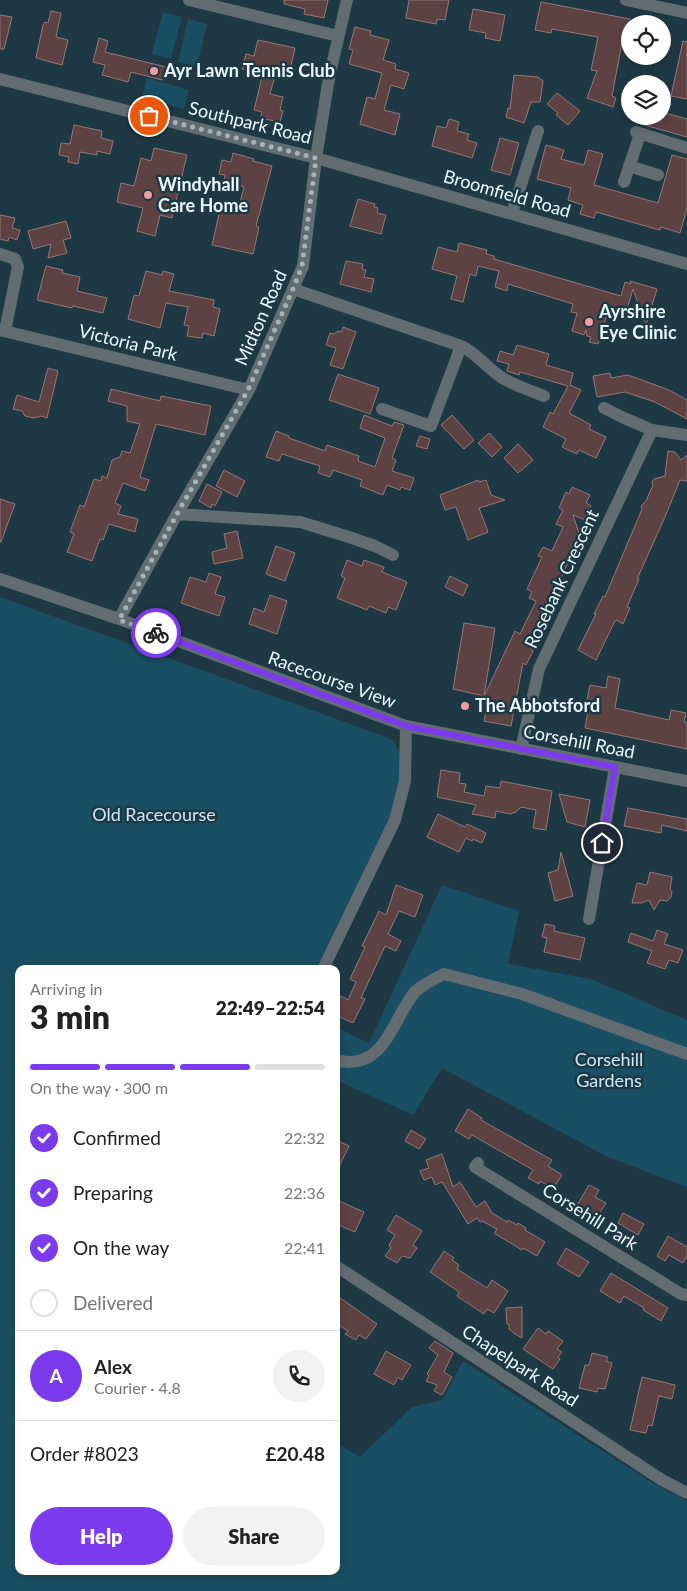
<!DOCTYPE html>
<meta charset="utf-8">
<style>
:root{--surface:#fff;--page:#f2f2f2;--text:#222;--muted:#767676;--line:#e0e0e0;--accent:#7c3aed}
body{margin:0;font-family:Lato,sans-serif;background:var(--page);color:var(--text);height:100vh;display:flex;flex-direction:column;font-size:19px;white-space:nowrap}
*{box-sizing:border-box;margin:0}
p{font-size:16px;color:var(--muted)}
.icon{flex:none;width:28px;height:28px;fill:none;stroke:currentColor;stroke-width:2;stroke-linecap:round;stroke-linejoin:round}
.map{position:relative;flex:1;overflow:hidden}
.details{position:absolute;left:15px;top:965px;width:325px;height:610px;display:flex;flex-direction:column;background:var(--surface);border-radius:10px;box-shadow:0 2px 8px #0003}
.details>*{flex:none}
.tools{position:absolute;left:621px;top:15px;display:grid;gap:10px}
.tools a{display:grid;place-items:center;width:50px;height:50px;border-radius:50%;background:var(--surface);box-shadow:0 2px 8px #0003;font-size:25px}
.pin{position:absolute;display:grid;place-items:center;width:42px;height:42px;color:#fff;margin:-21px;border:2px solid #fff;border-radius:50%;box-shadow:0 1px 5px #0007}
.courier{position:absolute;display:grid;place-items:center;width:50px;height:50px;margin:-25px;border:4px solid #7c3aed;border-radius:50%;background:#fff;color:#222;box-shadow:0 1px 6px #0007}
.headline em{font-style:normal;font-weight:800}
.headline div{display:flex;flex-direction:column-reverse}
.headline{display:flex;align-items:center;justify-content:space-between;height:85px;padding:0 15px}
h1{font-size:32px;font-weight:800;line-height:38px}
.bar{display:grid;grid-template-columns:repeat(4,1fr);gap:8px 5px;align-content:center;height:60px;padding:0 15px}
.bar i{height:6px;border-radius:4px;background:var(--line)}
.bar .on{background:var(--accent)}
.bar p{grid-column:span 4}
.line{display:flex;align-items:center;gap:12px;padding:0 15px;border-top:1px solid var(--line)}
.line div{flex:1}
.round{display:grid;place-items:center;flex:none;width:52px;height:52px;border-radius:26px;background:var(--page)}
ol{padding:0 15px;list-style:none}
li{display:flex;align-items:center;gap:15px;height:55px}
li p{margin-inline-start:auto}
li .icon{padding:5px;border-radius:50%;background:var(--accent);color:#fff;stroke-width:4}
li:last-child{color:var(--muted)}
li i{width:28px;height:28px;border:2px solid var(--line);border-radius:50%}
.primary-button{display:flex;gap:10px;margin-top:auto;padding:10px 15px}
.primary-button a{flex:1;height:58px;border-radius:30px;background:var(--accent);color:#fff;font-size:20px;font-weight:800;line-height:58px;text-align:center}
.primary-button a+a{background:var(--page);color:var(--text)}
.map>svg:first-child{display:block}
</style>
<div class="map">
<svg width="687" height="1591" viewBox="0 0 687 1591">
<rect width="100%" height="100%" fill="#1f3944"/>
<path fill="#1a4e62" d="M163,12l19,5 -11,42 -19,-5z
M188,19l19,5 -10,42 -19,-4z
M147,78l42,12 -5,19 -42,-12z
M0,597l386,140 8,4 6,12v28l-10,36 -74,152h-297v602h317v-128l24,14 52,-50 30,-7 21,-39 188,121 36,19v90h-687z
M442,885l77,26 -11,53 83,15 96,41v167l-79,-30 -166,-89 -29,47 -77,-35v-53l33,16z"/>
<path fill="#5d4244" stroke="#957779" d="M284,0h44l-4,18 -20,-4 1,-5 -21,-5z
M409,0h40l-4,20 -8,-1 -1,5 -30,-6z
M541,2l89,17v19l-7,-1 -11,59 4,2 -3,9 -26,-9 10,-27 -6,-1 7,-33 -46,-8 -1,4 -16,-3z
M473,9l32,6 -5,26 -15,-3 1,-5 -17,-3z
M51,11l10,2 -5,24 12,3 -6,25 -26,-7 7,-33 2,-3 3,1z
M0,15l12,2 -8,32h-4z
M355,27l16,4 -1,4 19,5 -6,20 13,4 -1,5 14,4 -5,16 -13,-4 -7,25 16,4 -5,21 -35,-11 7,-27 8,2 7,-26 -33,-9 4,-14 -4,-1z
M99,38l9,3 -3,11 61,15 -4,13 -31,-8 -3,10 -26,-7 3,-10 -12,-3z
M258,40l37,8 -7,31 -13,-3 -5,18 13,3 -3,13 3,1 -3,11 -20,-4 2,-6 -8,-2 9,-37 -21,-4 4,-15 8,2z
M683,41l4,1v57l-16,-3z
M514,75l24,2 5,4 -3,21h-9l-7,21 -18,-6 2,-9 2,1z
M557,93l23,18 -12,14 -12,-10 2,-2 -11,-9z
M662,112l25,7v18l-46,-13 3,-8h18z
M449,119l10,3 -2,9 12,3 -2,6 10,3 -5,15 -40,-12 5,-20 9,2z
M74,125l28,6 -1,7 12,3 -3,13 -13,-3v4l-17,-3 -2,12 -10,-2 1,-5 -10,-2 2,-12 9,1z
M500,138l19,5 -9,32 -19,-5z
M546,145l18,5 -3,9 23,6 4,-15 15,4 -9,31 64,18 14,-48 15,4v49l-7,25 -19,-6 -1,3 -64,-18 -2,6 -14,-4 3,-9 -15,-5 3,-12 -34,-9z
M154,148l33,7 -15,63 -12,-3 -5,21 -18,-5 6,-23 -26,-6 4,-19 13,3 7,-28 10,3z
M233,153l21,6 -1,2 19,5 -16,60 3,1 -6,27 -41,-9 8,-35 17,4 7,-27 -20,-5 1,-7 -6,-1 3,-14 9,2z
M358,199l17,5 -1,3 4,1 -1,5 9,2 -5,19 -31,-8z
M0,215l15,3 -3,10 8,2 -3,10 -8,-3 -1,4 -8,-2z
M66,221l5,17 -8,2 4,13 -19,5 3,-14 -18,5 -5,-18z
M459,243l28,7 -1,4 8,2v3l127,37 4,-14 6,2 -1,-3 27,8 -11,36 -13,-36 -8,27 -17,-5 -10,33 -9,-2 2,-5 -4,-1 -1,-6 -2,5 -12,-4 5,-18 -6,-1 2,-8 -65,-20 -1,7 -12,-4 4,-16 -21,-5 -2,10 -6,-2 -7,28 -12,-3 6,-23 -25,-7 6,-22 19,5z
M346,261l17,3 -1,5 4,1 -2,7 10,2 -3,13 -31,-8z
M46,266l17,4 -1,3 18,4 -3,14 30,7 -4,15 -30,-7 -1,2 -35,-8z
M146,271l16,4 1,-4 11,3 -5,17 45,9 -1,7 7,2 -6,27 -11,-3 -1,5 -15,-2 2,-10 -5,-1 4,-18 -22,-4 -6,25 -32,-9 6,-24 5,1z
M343,327l13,5 -13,37 -13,-4 6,-17 -10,-3 4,-12 4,1 2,-2 6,-1z
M517,345l32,9 -3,11 27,8 -3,12 11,5 -12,23 22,12 -2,4 17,8 -10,21 -17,-8 -2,4 -15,-7 4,-8 -23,-12 7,-15 3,2 15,-28 -48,-14 -1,3 -12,-4 2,-7 -12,-3 3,-10 13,4z
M48,368l10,3 -11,47 -6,-2 -7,2 -9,-2 -3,-5 -9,-2 4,-14 22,7z
M610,373l1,5 17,-3 41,15 18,10v19l-32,-17 -30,-10 -28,5 -4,-21z
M338,374l41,14 -9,26 -41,-14z
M111,389l49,12 1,-5 50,10 -6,29 -49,-11 -16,53 9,3 -4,11 -22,-8 -8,20 6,3 -3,8 20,5 -3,13 -26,-8 -6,16 -3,-1 -8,22 -25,-9 7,-18 -4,-2 10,-27 4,2 10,-28 7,2 1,-5 5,2 5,-18 8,-3 2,-6 8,2 10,-29 -13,-3v-15l-19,-5z
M364,415l28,11 2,-4 10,3 -12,33 4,2 -4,11 22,7 -4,12 -9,-3 -1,3 -13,-5 -4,10 -23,-9 2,-6 -29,-10 -3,7 -12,-4 2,-7 -38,-12 -3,7 -13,-4 10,-26 13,5v2l36,13 2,-6 32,11 -1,5 17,6 10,-29 -25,-10z
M452,415l22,25 -10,9 -23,-24z
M489,433l13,14 -10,10 -14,-14z
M420,436l10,3 -3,10 -11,-3z
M518,444l15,16 -15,13 -14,-15z
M668,451l7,1 6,8 6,-5v26l-7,-1 -15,37 -28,62h2l-12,28 3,1 -7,16 -7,-4 -2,3 -18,37 -18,-10 18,-36h-2l9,-18 2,1 37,-88 -1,-3 5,-5 7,-16 -1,-3 2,-3 11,-3z
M224,470l21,11 -8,16 -21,-11z
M478,480l1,2 7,-2 5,15 14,5 -26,8 9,24 -20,8 -12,-33 -11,3 -5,-15z
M207,484l15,8 -7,14 -3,-2 -1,4 -12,-7z
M572,487l18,8 -4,8 5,3 -6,14 -12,-5 7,21 -25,56 2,1 -26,56 2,2 -7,14 -3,-2 -12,63 -27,-5 5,-24 -5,-1 31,-65 5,3 16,-33 -7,-3 3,-6 -5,-3 15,-32 -4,-1 5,-9 9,4 11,-24 -7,-3 7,-14 -4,-2 7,-16 3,2z
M0,499l15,5 -14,38h-1z
M237,531l6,27 -29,6 -2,-12 15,-4 -3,-14z
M276,546l19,7 -10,28 -19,-7z
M347,560l15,6 2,-6 20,7 -2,5 25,10 -11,28 -8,-3 -2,6 -17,-7 -2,4 -30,-12 8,-20 -4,-2z
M209,573l12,4 -6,17 10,3 -6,19 -38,-13 9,-26 16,5z
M450,576l18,9 -5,11 -18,-9z
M270,595l17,6 -10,33 -28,-10 5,-16 10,4z
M464,623l31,5 -11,68 -31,-7z
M608,676l12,3 -5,29 54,12 2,-10 15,3 -2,9 3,1v26l-102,-21 4,-23h-3l4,-20 16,3z
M441,770l19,3 -1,10 7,1 -2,8 20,4 2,-10 14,2 1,-7 51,10 -6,39 -13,-2 3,-18 -15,-3 -5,5 -6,2 -14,-3 -1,7 -23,-4 4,-9 -39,-8z
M559,794l31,6 -5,27 -18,-5z
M628,808l59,11v12l-25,-6 -1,8 -37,-7z
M438,814l27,13 2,-3 19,9 -4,10 -9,-4 -1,2 -6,-3 -7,14 -32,-15z
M561,852l12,44 -18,5 -7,-28 10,-3z
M650,872l22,5 -2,12 2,3 -1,5 -4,4 -7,-1 -6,10 -5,-10 -8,3h-9l5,-20 10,2z
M396,885l27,10 -8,22 -16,-6 -11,23 13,7 -5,10 -11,-5 -24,52 4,1 -12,24 -17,-8v-9l5,-10 7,4 8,-18 -6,-3 15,-32 -3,-1 17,-35 7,4z
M545,924l10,2 -1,5 31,7 -5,22 -36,-8 3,-14 -5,-1z
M657,930l11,4 -4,10 19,6 -5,13 -9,-3 -4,9 -18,-6 5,-12 -24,-9 3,-9 22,8z
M468,1109l14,9 -1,2 71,40 -4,6 14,9 -9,14 -13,-8 -1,3 -11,-6 5,-8 -61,-35 -3,4 -14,-8z
M411,1130l15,9 -7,10 -14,-8z
M336,1140l13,6 -13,27z
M442,1154l11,33 7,-5 16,25 9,-6 7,12 15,9 1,-2 9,5 1,-2 8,5 -1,2 20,12 -8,14 -14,-8 -1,2 -28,-17 3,-4 -15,-8 -2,1 -3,-4 -9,6 -26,-42 -7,3 -3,-8 -8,3 -4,-9 9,-3 -3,-8z
M589,1185l10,5 -4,7 11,6 -10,16 -20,-12z
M339,1201l25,11 -9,20 -19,-8v-16z
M623,1213l21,11 -6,11 -20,-12z
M396,1215l26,16 -9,14 4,3 -7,10 -8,-2 -5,7 -12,-7 6,-8 -2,-3 6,-10 -8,-5z
M668,1236l19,11v9l-4,7 -14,-8 -4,6 -8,-5z
M566,1248l23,14 -10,15 -22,-13z
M444,1251l10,7 -2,2 7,5 -2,4 30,19 5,-8 16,11 -14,22 -7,-4 -3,5 -27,-18 2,-4 -29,-20z
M611,1273l57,35 -7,13 -18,-11 1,-2 -20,-12 -4,7 -20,-12z
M336,1295l41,29 -11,15 -7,-4 -3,5 -11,-6 3,-3 -12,-8z
M522,1307v31l-7,-4 -6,-5v-5h-2l-1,-16z
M538,1328l8,6 2,-3 15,10 -6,8 5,3 -4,5 2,2 -7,10 -30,-20z
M435,1341l18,12 -9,19 8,5 -10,18 -8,-4 3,-6 -11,-4 3,-5 -2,-2 11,-19 -9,-7z
M386,1351l25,14 -9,15 -4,-3 -4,8 -20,-11z
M592,1353l16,4 -2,4 6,2 -7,26 -7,-1 -1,4 -18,-4 6,-23h4z
M642,1377l33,8 -3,14 -13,-3 -7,30 -4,-1 -2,8 -16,-3z"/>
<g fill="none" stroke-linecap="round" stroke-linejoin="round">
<path stroke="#626d73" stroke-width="12" d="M189,0l149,36
M626,0l61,13
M0,79l316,79 371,106
M636,132l51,16
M629,166l29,9
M624,182l16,-48
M512,213l26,-82
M0,254l15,5 3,8 -13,64
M293,289l168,57c17,8 25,21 40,31 13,9 29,13 43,19
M0,330l249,60
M604,408l20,10 28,12
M382,409l49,17 30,-80
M177,514l123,8 49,15 26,9 18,9
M0,579l119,40 287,107 281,55
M119,619l58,-105 72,-124 54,-124 13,-108 13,-80 18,-78
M521,749l18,-80 113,-239 35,5
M589,919l26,-152
M323,969l72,-149 10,-39 1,-55
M336,1060c47,13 56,-39 78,-67 7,-8 20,-14 30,-19l78,20 165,60
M478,1163l-3,4 206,127 6,1
M336,1266l326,214 25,13"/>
</g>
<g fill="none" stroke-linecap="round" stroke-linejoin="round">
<path stroke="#a4b4bc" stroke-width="5" stroke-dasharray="0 9" d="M149,116l167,42 -14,108 -9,23 -45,101 -71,124 -58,106 37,13"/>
<path stroke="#7c3aed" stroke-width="6" d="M156,633l250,93 209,41 -13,76"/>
</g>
<g fill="#f49aa3" stroke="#1f3944" stroke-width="2">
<circle cx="154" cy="71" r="5"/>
<circle cx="148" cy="195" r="5"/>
<circle cx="589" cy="322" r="5"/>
<circle cx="465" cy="706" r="5"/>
</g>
<g text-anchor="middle" stroke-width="5" stroke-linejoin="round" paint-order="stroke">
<g font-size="18" font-weight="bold" fill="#ebf7fd" stroke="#1f3944" text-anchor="start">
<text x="164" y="77">Ayr Lawn Tennis Club</text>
<text x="158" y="191">Windyhall<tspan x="158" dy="21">Care Home</tspan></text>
<text x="599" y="318">Ayrshire<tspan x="599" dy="21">Eye Clinic</tspan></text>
<text x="475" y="712">The Abbotsford</text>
</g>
<g font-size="18" fill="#ebf7fd" stroke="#1f3944">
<text transform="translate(250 123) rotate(14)" y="6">Southpark Road</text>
<text transform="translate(507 194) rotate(16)" y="6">Broomfield Road</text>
<text transform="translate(261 318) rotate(-66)" y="6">Midton Road</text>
<text transform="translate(128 343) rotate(14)" y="6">Victoria Park</text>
<text transform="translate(562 579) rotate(-65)" y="6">Rosebank Crescent</text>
<text transform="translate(332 680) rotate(20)" y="6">Racecourse View</text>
<text transform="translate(579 742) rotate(11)" y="6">Corsehill Road</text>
<text transform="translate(590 1217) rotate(32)" y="6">Corsehill Park</text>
<text transform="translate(520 1366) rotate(33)" y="6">Chapelpark Road</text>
</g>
<g font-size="18" fill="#c7e9f9" stroke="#1f3944">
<text x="154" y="821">Old Racecourse</text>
<text x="609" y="1066">Corsehill<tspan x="609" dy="21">Gardens</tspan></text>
</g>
</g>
</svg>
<div class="tools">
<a><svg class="icon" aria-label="locate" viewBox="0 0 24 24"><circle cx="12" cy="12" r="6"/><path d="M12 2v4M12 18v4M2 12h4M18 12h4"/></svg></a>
<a><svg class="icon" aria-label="layers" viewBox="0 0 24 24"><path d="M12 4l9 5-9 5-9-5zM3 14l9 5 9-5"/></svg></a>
</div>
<div class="pin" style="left:149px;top:116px;background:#ea580c"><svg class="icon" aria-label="bag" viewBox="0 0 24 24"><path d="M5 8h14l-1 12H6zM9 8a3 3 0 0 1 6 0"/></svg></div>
<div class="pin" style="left:602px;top:843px;background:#1f2937"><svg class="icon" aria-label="home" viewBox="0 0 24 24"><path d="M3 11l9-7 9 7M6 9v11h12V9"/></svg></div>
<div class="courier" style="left:156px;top:633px"><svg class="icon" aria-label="bike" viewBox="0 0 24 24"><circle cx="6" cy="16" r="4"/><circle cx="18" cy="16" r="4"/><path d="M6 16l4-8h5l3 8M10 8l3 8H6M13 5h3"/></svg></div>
<section class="details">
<div class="headline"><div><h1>3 min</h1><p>Arriving in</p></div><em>22:49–22:54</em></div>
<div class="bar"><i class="on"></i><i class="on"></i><i class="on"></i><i></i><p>On the way · 300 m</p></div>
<ol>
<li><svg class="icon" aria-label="check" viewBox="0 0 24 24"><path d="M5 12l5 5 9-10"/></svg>Confirmed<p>22:32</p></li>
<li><svg class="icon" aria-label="check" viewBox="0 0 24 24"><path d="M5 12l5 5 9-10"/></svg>Preparing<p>22:36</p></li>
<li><svg class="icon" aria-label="check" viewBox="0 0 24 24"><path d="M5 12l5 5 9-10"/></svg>On the way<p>22:41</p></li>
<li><i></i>Delivered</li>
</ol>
<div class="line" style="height:90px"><b class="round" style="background:var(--accent);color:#fff">A</b><div><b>Alex</b><p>Courier · 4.8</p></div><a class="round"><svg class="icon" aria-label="phone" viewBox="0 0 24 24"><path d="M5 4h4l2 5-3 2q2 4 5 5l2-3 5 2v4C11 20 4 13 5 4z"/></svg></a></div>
<div class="line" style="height:65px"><div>Order #8023</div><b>£20.48</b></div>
<div class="primary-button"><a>Help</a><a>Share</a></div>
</section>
</div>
